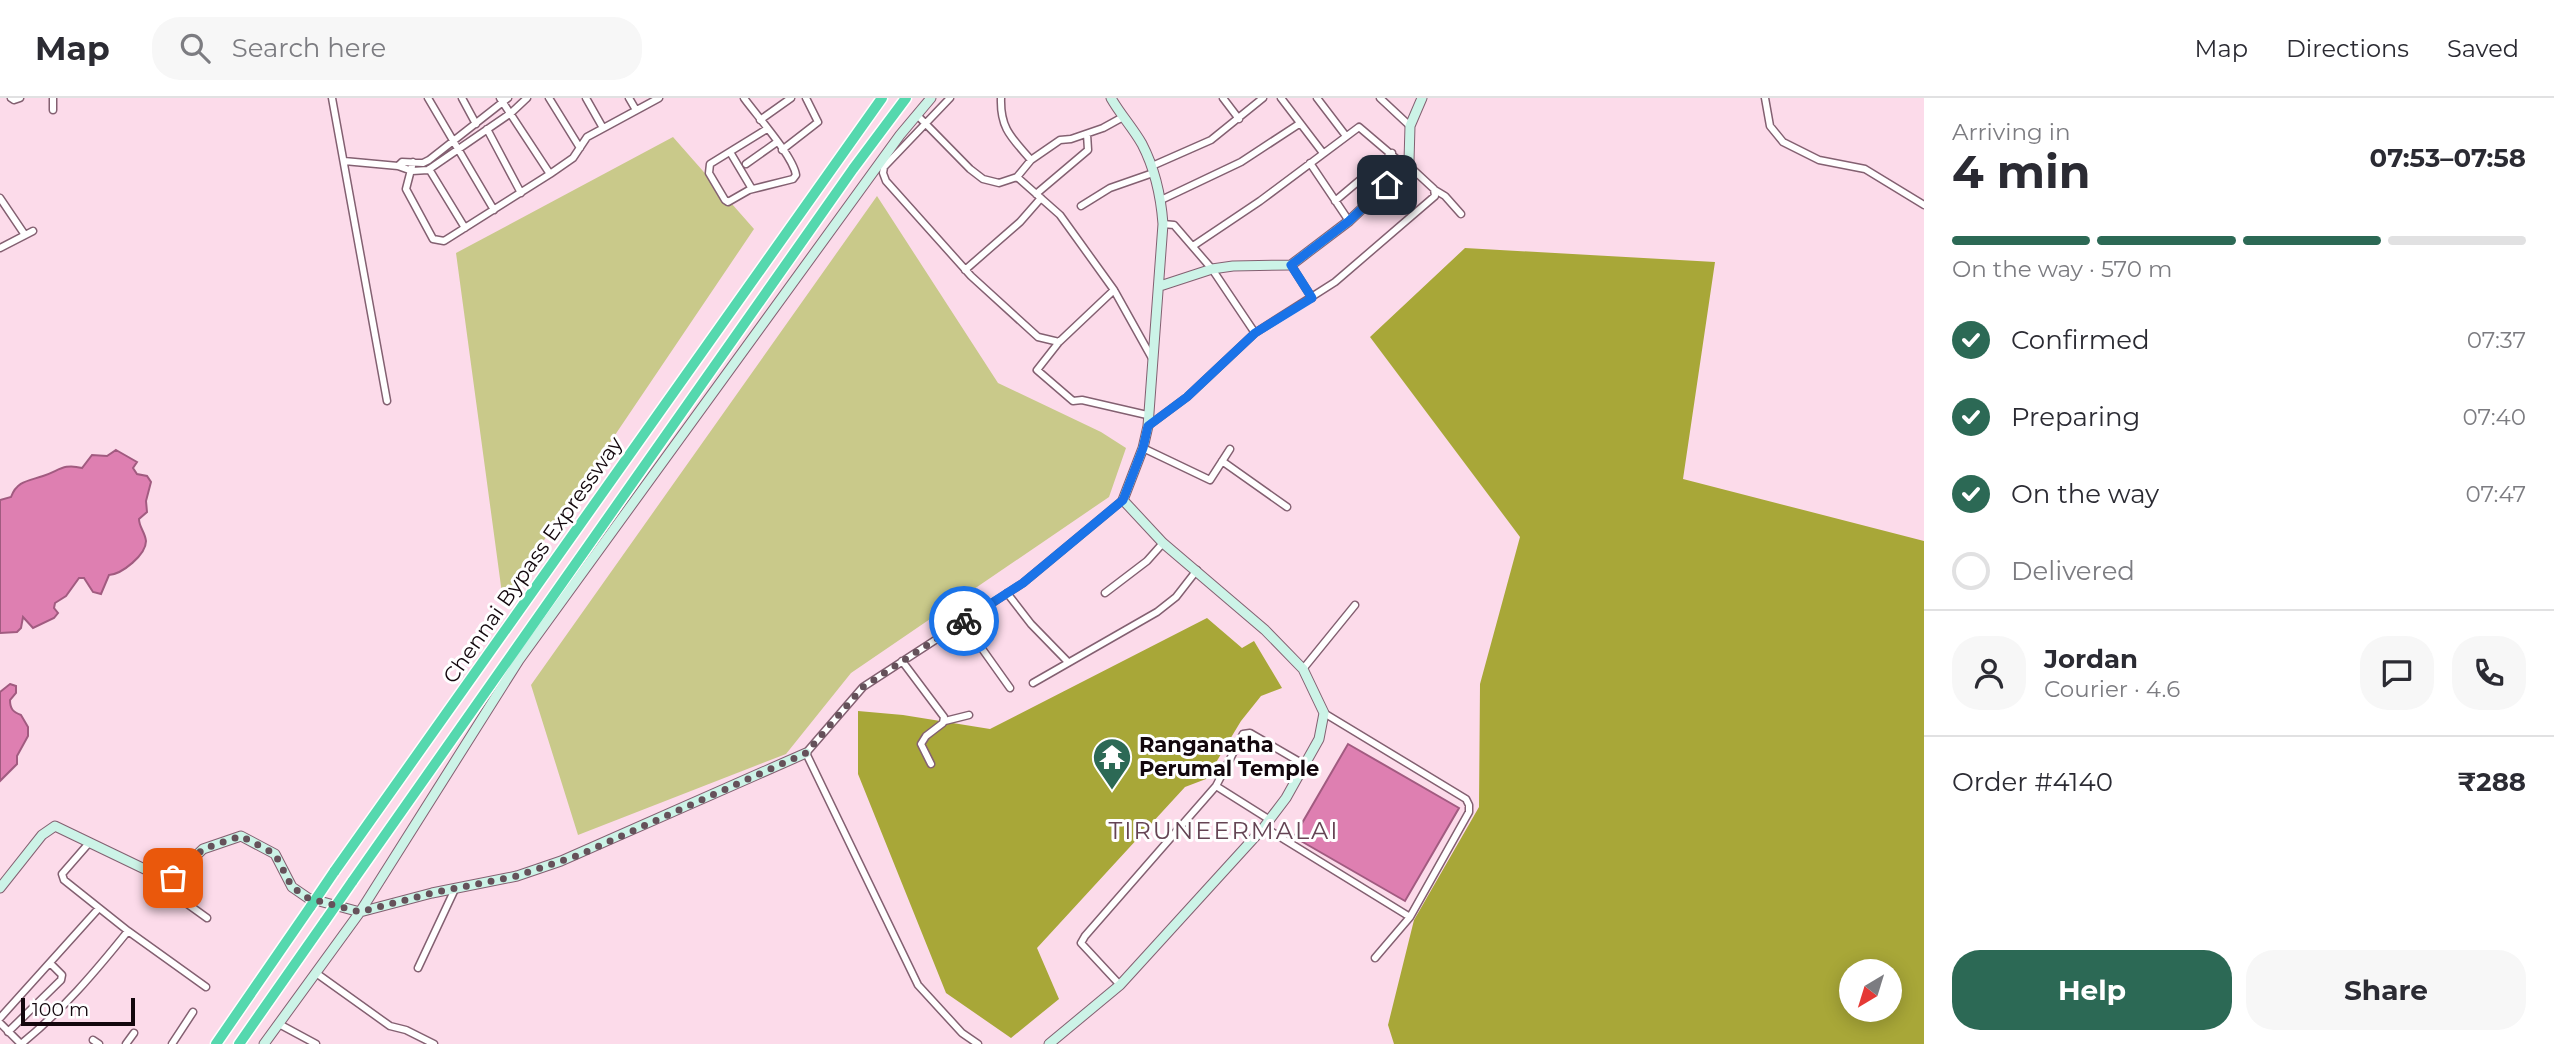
<!DOCTYPE html>
<meta charset="utf-8">
<style>
:root{--surface:#fff;--page:#f7f7f7;--text:#2b2b33;--muted:#7c7c81;--line:#e1e1e2;--accent:#2c6955}
body{margin:0;font-family:Montserrat,sans-serif;background:var(--page);color:var(--text);height:100vh;display:flex;flex-direction:column;font-size:26px;white-space:nowrap}
*{box-sizing:border-box;margin:0}
p{font-size:23px;color:var(--muted)}
.icon{flex:none;width:38px;height:38px;fill:none;stroke:currentColor;stroke-width:2;stroke-linecap:round;stroke-linejoin:round}
.map{position:relative;flex:1;overflow:hidden}
.drawer{display:flex;flex-direction:column;background:var(--surface);width:630px}
.drawer>*{flex:none}
.needle{width:46px;rotate:218deg}
.controls{position:absolute;left:1839px;top:861px;display:grid;gap:14px}
.controls a{display:grid;place-items:center;width:63px;height:63px;border-radius:50%;background:var(--surface);box-shadow:0 4px 18px #0003;font-size:35px}
.scale{position:absolute;left:21px;bottom:18px;width:114px;box-sizing:border-box;padding-left:7px;border:4px solid #13070d;border-top:0;font-size:19px;line-height:24px;white-space:nowrap;color:#13070d;-webkit-text-stroke:5px #fff;paint-order:stroke}
.pin{position:absolute;display:grid;place-items:center;width:60px;height:60px;color:#fff;margin:-30px;border-radius:14px;box-shadow:0 4px 10px #0006}
.courier{position:absolute;display:grid;place-items:center;width:70px;height:70px;margin:-35px;border:5px solid #1a73e8;border-radius:50%;background:#fff;color:#222;box-shadow:0 2px 9px #0007}
.summary em{font-style:normal;font-weight:700}
.summary div{display:flex;flex-direction:column-reverse}
.summary{display:flex;align-items:center;justify-content:space-between;height:119px;padding:0 28px}
h1{font-size:46px;font-weight:700;line-height:52px}
.bar{display:grid;grid-template-columns:repeat(4,1fr);gap:10px 7px;align-content:center;height:84px;padding:0 28px}
.bar i{height:9px;border-radius:5px;background:var(--line)}
.bar .on{background:var(--accent)}
.bar p{grid-column:span 4}
.line{display:flex;align-items:center;gap:18px;padding:0 28px;border-top:2px solid var(--line)}
.line div{flex:1}
.round{display:grid;place-items:center;flex:none;width:74px;height:74px;border-radius:28px;background:var(--page)}
ol{padding:0 28px;list-style:none}
li{display:flex;align-items:center;gap:21px;height:77px}
li p{margin-inline-start:auto}
li .icon{padding:7px;border-radius:50%;background:var(--accent);color:#fff;stroke-width:4}
li:last-child{color:var(--muted)}
li i{width:38px;height:38px;border:4px solid var(--line);border-radius:50%}
.cta{display:flex;gap:14px;margin-top:auto;padding:14px 28px}
.cta a{flex:1;height:80px;border-radius:28px;background:var(--accent);color:#fff;font-size:28px;font-weight:700;line-height:80px;text-align:center}
.cta a+a{background:var(--page);color:var(--text)}
header{display:flex;align-items:center;gap:42px;box-sizing:border-box;height:98px;padding:0 35px;background:var(--surface);border-bottom:2px solid var(--line)}
header strong{font-size:33px}
nav{display:flex;gap:38px;margin-inline-start:auto;font-size:24px}
.search{width:490px;height:63px;background:var(--page);display:flex;align-items:center;gap:18px;box-sizing:border-box;padding:0 24px;border-radius:28px;color:var(--muted);font-size:26px}
main{display:flex;flex:1;min-height:0}
.map>svg:first-child{display:block}
</style>
<header>
<strong>Map</strong>
<div class="search"><svg class="icon" aria-label="search" viewBox="0 0 24 24"><circle cx="10" cy="10" r="6"/><path d="M15 15l6 6"/></svg>Search here</div>
<nav><a>Map</a><a>Directions</a><a>Saved</a></nav>
</header>
<main>
<div class="map">
<svg width="1924" height="946" viewBox="0 0 1924 946">
<rect width="100%" height="100%" fill="#fcdbea"/>
<path fill="#c9c98a" d="M673,39l81,92 -251,372 -47,-348z
M877,98l121,187 103,49 25,16 -17,49 -258,176 -65,81 -208,81 -47,-150z"/>
<path fill="#a8a738" fill-rule="evenodd" d="M1465,150l250,14 -32,217 241,62v503h-530l-6,-19 26,-105 65,-113 1,-123 40,-147 -150,-200zM1890,873v39h-38v-39z
M1207,520l35,30 12,-7 28,47 -21,8 -20,25 -35,58 -21,8 -148,161 22,51 -48,39 -65,-45 -88,-219v-63l45,4 87,14z"/>
<path fill="#de7fb1" stroke="#a15b80" stroke-width="2" d="M116,352l21,12 -4,6 4,6 10,2 4,6 -5,19 1,11 -8,7c0,8 6,13 7,22 0,14 -24,33 -37,34l-8,19 -8,-2 -9,-14h-5l-13,18 -11,7 -1,5 4,5 -4,5 -21,10 -10,-11 -2,11 -4,4 -17,1v-133l11,-3c6,-16 17,-16 32,-21 16,-5 20,-13 39,-8l10,-13 15,1z
M10,586l6,2v7l-6,7c0,9 3,12 11,15l7,12v9l-11,20v8l-17,17v-89z
M1348,646l111,64 -54,93 -111,-64z"/>
<g fill="none" stroke-linecap="round" stroke-linejoin="round">
<g stroke="#836071" stroke-width="9">
<path id="street" d="M11,0l3,2 6,-2
M53,0v12
M332,0l55,303
M428,0l66,112
M462,0l14,26
M500,0l50,76
M549,0l31,50
M586,0l17,30
M629,0l7,12
M744,0c13,18 49,58 52,77l-3,4 -44,11 -21,12 -3,-2 -16,-27 1,-9 57,-35
M950,0l-66,69 -1,6 3,8 85,95 67,61 21,5
M1001,0c-1,31 11,40 30,62
M1223,0l16,21
M1281,0l42,55
M1317,0l29,38
M1380,0l30,28
M1765,0l5,28 13,16 36,18 46,9 59,36
M917,17l53,54 13,10 16,4 18,-6 14,-17 29,-20 11,-1 32,-11 20,-11
M760,22l31,-22
M487,31l34,64
M782,52l36,-28 -12,-24
M730,54l22,37
M344,63l54,5 14,5 16,-1 83,-57 16,-15
M413,64l-7,27 27,50 11,2 106,-67 23,-16 14,-21 72,-39
M1310,65l39,58
M746,66l31,-22
M398,68l4,-4 21,1 6,-3 79,-62
M1152,68l59,-26 52,-42
M429,71l36,59
M1017,79l43,38 54,75 39,70
M1435,92l10,6 16,18
M1036,96l52,-44 -1,-16
M0,100l25,37
M1161,102l80,-38 58,-38
M1335,103l57,-48
M1081,108l29,-18 43,-15
M1163,126l11,1 38,44 43,64
M1193,148l67,-45 99,-74 47,40
M0,150l33,-17
M1291,167l21,33
M965,172l55,-48 21,-24
M1114,192l-55,52 -22,28 36,31 9,-1 65,15
M1148,328l39,-29 68,-64 80,-51 100,-86 -1,-7 -27,-25
M1143,350l67,32 20,-31
M1222,363l65,46
M1007,495l24,31 37,38
M1105,495l42,-32 16,-18
M963,524l47,66
M902,563l42,56 -1,6 -17,13 -5,8 10,20
M1303,571l52,-64
M1033,585l124,-71 19,-15 21,-27
M1324,615l142,86 3,6v7l-59,105 -35,41
M945,623l24,-6
M1216,688l54,34
M1264,729l146,90
M89,745l-27,31 2,6 64,51 78,56
M173,780l-2,10 4,7 32,23
M418,870l37,-79
M316,875l74,53 16,4 28,14
M1120,887l-39,-42 4,-7 131,-150 27,-52 7,-1 55,32
M0,920l99,-110
M0,925l21,21
M279,926l37,20
M8,934l53,-52 1,-5 -12,-12
M93,942l6,4
M21,946c41,-33 74,-72 107,-113
M126,946l8,-11
M172,946l21,-32
M978,946l-16,-11 -44,-48 -112,-232 57,-66 160,-104 100,-83"/>
</g>
<g stroke="#836071" stroke-width="11">
<path id="secondary" d="M1160,188l52,-17 21,-3 58,-1 58,-44 57,-54 3,-6 1,-35 12,-28
M0,790l42,-53 13,-9 102,49 16,3 30,-29 38,-13 34,18 17,33 16,11 52,14 72,-19 85,-17 44,-15 245,-108
M264,946l96,-132 159,-252 381,-525 31,-37
M1049,946l71,-59 144,-158 22,-29 33,-59 5,-26 -21,-44 -38,-39 -102,-87 -40,-43 20,-52 5,-22 15,-202c-2,-27 -8,-55 -21,-80 -9,-16 -22,-30 -31,-46"/>
</g>
<g stroke="#fff" stroke-width="13">
<path id="highway" d="M334,774l548,-774
M352,784l501,-713 53,-71
M216,946l95,-138
M239,946l86,-123"/>
</g>
<use href="#street" stroke="#fff" stroke-width="6"/>
<use href="#secondary" stroke="#ccf3e7" stroke-width="9"/>
<use href="#highway" stroke="#55d8ae" stroke-width="10"/>
<g stroke="#fff" stroke-width="13" stroke-linecap="butt">
<path id="highway-bridge" d="M311,808l23,-34
M325,823l27,-39"/>
</g>
<use href="#highway-bridge" stroke="#55d8ae" stroke-width="10"/>
</g>
<g fill="none" stroke-linecap="round" stroke-linejoin="round">
<path stroke="#65515a" stroke-width="7" stroke-dasharray="0 12.6" d="M173,780l30,-29 38,-13 34,18 17,33 16,11 52,14 72,-19 85,-17 62,-21 227,-102 57,-66 101,-66"/>
<path stroke="#1a73e8" stroke-width="9" d="M964,523l59,-38 100,-83 20,-52 5,-22 39,-29 68,-64 57,-35 -21,-33 58,-44 38,-36"/>
</g>
<defs>
<g id="temple-pin" transform="scale(2.0125)"><path d="M0 17L-7.5 6A9.5 9.5 0 1 1 7.5 6Z" fill="#2c6955" stroke="#fff"/><path d="M0-6L5-2H3V0L6.5 2.5H4V6H1.5V3h-3V6H-4V2.5H-6.5L-3 0V-2H-5Z" fill="#fff"/></g>
</defs>
<g fill-rule="evenodd">
<use href="#temple-pin" x="1112" y="659"/>
</g>
<g text-anchor="middle" stroke-width="6" stroke-linejoin="round" paint-order="stroke">
<g font-size="21" fill="#13070d" stroke="#fff">
<text transform="translate(533 462) rotate(-55)" y="7">Chennai Bypass Expressway</text>
</g>
<g font-size="21" font-weight="bold" fill="#13070d" stroke="#fff" text-anchor="start">
<text x="1139" y="654">Ranganatha<tspan x="1139" dy="24">Perumal Temple</tspan></text>
</g>
<g font-size="24" letter-spacing="2" fill="#654454" stroke="#fff">
<text x="1224" y="741">TIRUNEERMALAI</text>
</g>
</g>
</svg>
<div class="controls">
<a><svg class="needle" viewBox="-14 -14 28 28"><path d="M0-13l5 13h-10z" fill="#e53935"/><path d="M0 13l5-13h-10z" fill="#7c7c81"/></svg></a>
</div>
<div class="scale">100 m</div>
<div class="pin" style="left:173px;top:780px;background:#ea580c"><svg class="icon" aria-label="bag" viewBox="0 0 24 24"><path d="M5 8h14l-1 12H6zM9 8a3 3 0 0 1 6 0"/></svg></div>
<div class="pin" style="left:1387px;top:87px;background:#1f2937"><svg class="icon" aria-label="home" viewBox="0 0 24 24"><path d="M3 11l9-7 9 7M6 9v11h12V9"/></svg></div>
<div class="courier" style="left:964px;top:523px"><svg class="icon" aria-label="bike" viewBox="0 0 24 24"><circle cx="6" cy="16" r="4"/><circle cx="18" cy="16" r="4"/><path d="M6 16l4-8h5l3 8M10 8l3 8H6M13 5h3"/></svg></div>
</div>
<section class="drawer">
<div class="summary"><div><h1>4 min</h1><p>Arriving in</p></div><em>07:53–07:58</em></div>
<div class="bar"><i class="on"></i><i class="on"></i><i class="on"></i><i></i><p>On the way · 570 m</p></div>
<ol>
<li><svg class="icon" aria-label="check" viewBox="0 0 24 24"><path d="M5 12l5 5 9-10"/></svg>Confirmed<p>07:37</p></li>
<li><svg class="icon" aria-label="check" viewBox="0 0 24 24"><path d="M5 12l5 5 9-10"/></svg>Preparing<p>07:40</p></li>
<li><svg class="icon" aria-label="check" viewBox="0 0 24 24"><path d="M5 12l5 5 9-10"/></svg>On the way<p>07:47</p></li>
<li><i></i>Delivered</li>
</ol>
<div class="line" style="height:126px"><a class="round"><svg class="icon" aria-label="person" viewBox="0 0 24 24"><circle cx="12" cy="8" r="4"/><path d="M4 21q1-7 8-7t8 7"/></svg></a><div><b>Jordan</b><p>Courier · 4.6</p></div><a class="round"><svg class="icon" aria-label="chat" viewBox="0 0 24 24"><path d="M4 5h16v11H9l-5 4z"/></svg></a><a class="round"><svg class="icon" aria-label="phone" viewBox="0 0 24 24"><path d="M5 4h4l2 5-3 2q2 4 5 5l2-3 5 2v4C11 20 4 13 5 4z"/></svg></a></div>
<div class="line" style="height:91px"><div>Order #4140</div><b>₹288</b></div>
<div class="cta"><a>Help</a><a>Share</a></div>
</section>
</main>
